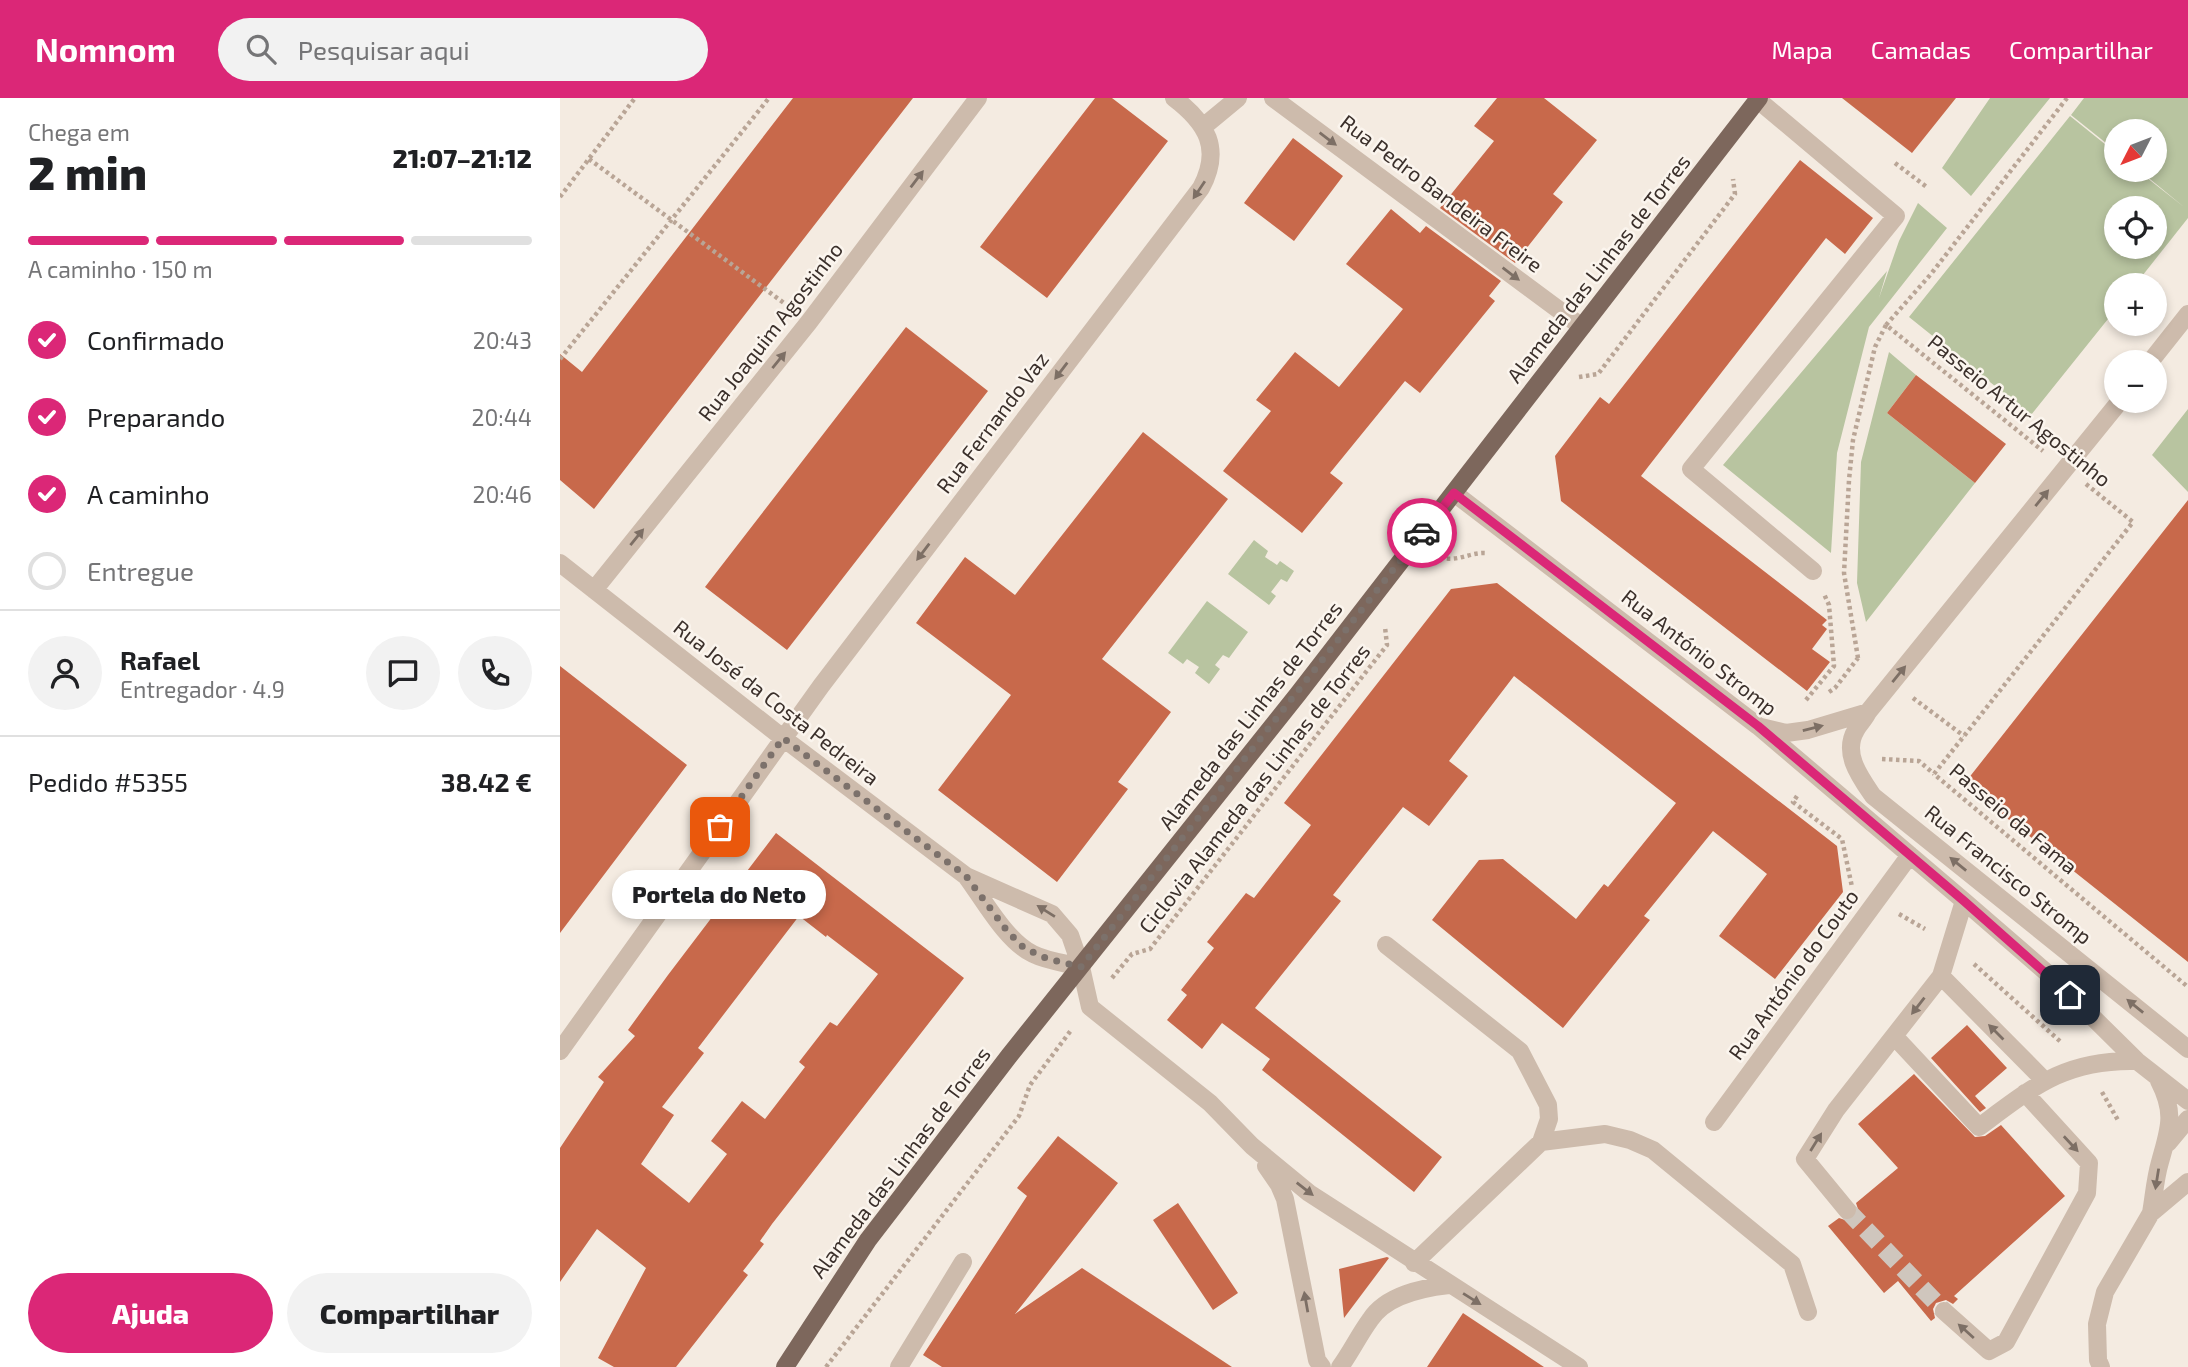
<!DOCTYPE html>
<html lang="pt">
<meta charset="utf-8">
<style>
:root{--surface:#fff;--page:#f2f2f2;--text:#202124;--muted:#757577;--line:#e0e0e0;--accent:#db2777}
body{margin:0;font-family:"Exo 2",sans-serif;background:var(--page);color:var(--text);height:100vh;display:flex;flex-direction:column;font-size:26px;white-space:nowrap}
*{box-sizing:border-box;margin:0}
p{font-size:23px;color:var(--muted)}
.icon{flex:none;width:38px;height:38px;fill:none;stroke:currentColor;stroke-width:2;stroke-linecap:round;stroke-linejoin:round}
.map{position:relative;flex:1;overflow:hidden}
.drawer{display:flex;flex-direction:column;background:var(--surface);width:560px}
.drawer>*{flex:none}
.needle{width:46px;rotate:228deg}
.fabs{position:absolute;left:1544px;top:21px;display:grid;gap:14px}
.fabs a{display:grid;place-items:center;width:63px;height:63px;border-radius:50%;background:var(--surface);box-shadow:0 4px 10px #0003;font-size:35px}
.pin{position:absolute;display:grid;place-items:center;width:60px;height:60px;color:#fff;margin:-30px;border-radius:14px;box-shadow:0 4px 10px #0006}
.courier{position:absolute;display:grid;place-items:center;width:70px;height:70px;margin:-35px;border:5px solid #db2777;border-radius:50%;background:#fff;color:#222;box-shadow:0 2px 9px #0007}
.bubble{position:absolute;height:49px;border-radius:24px;background:var(--surface);box-shadow:0 4px 10px #0003;font-size:23px;font-weight:800;line-height:49px;text-align:center}
.summary em{font-style:normal;font-weight:800}
.summary div{display:flex;flex-direction:column-reverse}
.summary{display:flex;align-items:center;justify-content:space-between;height:119px;padding:0 28px}
h1{font-size:46px;font-weight:800;line-height:52px}
.bar{display:grid;grid-template-columns:repeat(4,1fr);gap:10px 7px;align-content:center;height:84px;padding:0 28px}
.bar i{height:9px;border-radius:5px;background:var(--line)}
.bar .current{background:var(--accent)}
.bar p{grid-column:span 4}
.line{display:flex;align-items:center;gap:18px;padding:0 28px;border-top:2px solid var(--line)}
.line div{flex:1}
.round{display:grid;place-items:center;flex:none;width:74px;height:74px;border-radius:37px;background:var(--page)}
ol{padding:0 28px;list-style:none}
li{display:flex;align-items:center;gap:21px;height:77px}
li p{margin-inline-start:auto}
li .icon{padding:7px;border-radius:50%;background:var(--accent);color:#fff;stroke-width:4}
li:last-child{color:var(--muted)}
li i{width:38px;height:38px;border:4px solid var(--line);border-radius:50%}
.button{display:flex;gap:14px;margin-top:auto;padding:14px 28px}
.button a{flex:1;height:80px;border-radius:42px;background:var(--accent);color:#fff;font-size:28px;font-weight:800;line-height:80px;text-align:center}
.button a+a{background:var(--page);color:var(--text)}
header{display:flex;align-items:center;gap:42px;box-sizing:border-box;height:98px;padding:0 35px;background:var(--accent);color:#fff}
header strong{font-size:33px}
nav{display:flex;gap:38px;margin-inline-start:auto;font-size:24px}
.search{width:490px;height:63px;background:var(--page);display:flex;align-items:center;gap:18px;box-sizing:border-box;padding:0 24px;border-radius:38px;color:var(--muted);font-size:26px}
main{display:flex;flex:1;min-height:0}
.map>svg:first-child{display:block}
</style>
<header>
<strong>Nomnom</strong>
<div class="search"><svg class="icon" aria-label="search" viewBox="0 0 24 24"><circle cx="10" cy="10" r="6"/><path d="M15 15l6 6"/></svg>Pesquisar aqui</div>
<nav><a>Mapa</a><a>Camadas</a><a>Compartilhar</a></nav>
</header>
<main>
<section class="drawer">
<div class="summary"><div><h1>2 min</h1><p>Chega em</p></div><em>21:07–21:12</em></div>
<div class="bar"><i class="current"></i><i class="current"></i><i class="current"></i><i></i><p>A caminho · 150 m</p></div>
<ol>
<li><svg class="icon" aria-label="check" viewBox="0 0 24 24"><path d="M5 12l5 5 9-10"/></svg>Confirmado<p>20:43</p></li>
<li><svg class="icon" aria-label="check" viewBox="0 0 24 24"><path d="M5 12l5 5 9-10"/></svg>Preparando<p>20:44</p></li>
<li><svg class="icon" aria-label="check" viewBox="0 0 24 24"><path d="M5 12l5 5 9-10"/></svg>A caminho<p>20:46</p></li>
<li><i></i>Entregue</li>
</ol>
<div class="line" style="height:126px"><a class="round"><svg class="icon" aria-label="person" viewBox="0 0 24 24"><circle cx="12" cy="8" r="4"/><path d="M4 21q1-7 8-7t8 7"/></svg></a><div><b>Rafael</b><p>Entregador · 4.9</p></div><a class="round"><svg class="icon" aria-label="chat" viewBox="0 0 24 24"><path d="M4 5h16v11H9l-5 4z"/></svg></a><a class="round"><svg class="icon" aria-label="phone" viewBox="0 0 24 24"><path d="M5 4h4l2 5-3 2q2 4 5 5l2-3 5 2v4C11 20 4 13 5 4z"/></svg></a></div>
<div class="line" style="height:91px"><div>Pedido #5355</div><b>38.42 €</b></div>
<div class="button"><a>Ajuda</a><a>Compartilhar</a></div>
</section>
<div class="map">
<svg width="1628" height="1269" viewBox="0 0 1628 1269">
<rect width="100%" height="100%" fill="#f4ebe1"/>
<path fill="#b8c4a0" fill-rule="evenodd" d="M1430,0h60l-79,98 -29,-28z
M1524,0h104v120l-53,67h-19v24l-85,106 -122,-98 161,-201 46,37v17h21l47,37 -45,-37h15v-39h-38v20l-45,-36zM1594,110v39h-38v-39z
M1358,105l29,25 -78,99 -32,126 -6,100 -108,-88 164,-194 -8,27 20,-57z
M1329,254l27,23 -29,38 88,70 -109,139 -9,-39 4,-121z
M1628,311v83l-36,-37z
M694,442l14,11 -3,6 12,8 3,-4 14,10 -7,11 -6,-3 -10,13 5,4 -7,9 -41,-31z
M647,503l41,31 -19,26 -6,-3 -8,10 5,4 -11,15 -14,-11 4,-6 -12,-8 -4,5 -15,-11z"/>
<path fill="#c8694b" fill-rule="evenodd" d="M233,0h120l-319,411 -34,-29v-126l22,18z
M535,0h17l56,43 -121,157 -67,-51z
M937,0h47l53,42 -44,54 10,8 -48,61 -75,-55 54,-67 -20,-15z
M1282,0h114l-44,55z
M733,40l50,38 -49,65 -50,-38z
M1240,62l73,58 -28,36 -19,-16 -185,238 186,144 -5,5 5,4 -15,20 18,13 -23,29 -246,-190 -6,-45 45,-59 9,7z
M831,111l29,24 6,-7 75,55 -12,15 6,5 -75,92 -15,-12 -75,92 13,10 -41,50 -79,-62 48,-60 -15,-11 39,-48 44,35 64,-78 -57,-45z
M346,229l82,64 -201,259 -82,-63z
M1356,277l90,69 -31,39 -88,-70z
M583,334l85,67 -126,160 69,53 -53,70 10,7 -71,93 -119,-92 73,-95 -95,-72 49,-66 50,38z
M1628,402v462l-224,-178z
M937,485l340,263 6,46 -68,87 -56,-43 48,-62 -54,-43 -69,85 6,4 -87,108 -131,-108 47,-60 24,-1 73,60 28,-35 4,3 68,-84 -162,-127 -65,85 19,15 -39,50 -26,-19 -70,88 8,6 -86,107 187,149 -28,35 -152,-122 8,-11 -48,-36 -20,26 -35,-29 20,-25 -6,-5 33,-42 -7,-6 39,-49 8,5 57,-73 -27,-22 167,-214z
M0,568l127,99 -127,168z
M216,735l188,145 -192,246 -12,17 4,3 -21,27 5,4 -72,92h-62l-16,-9 48,-90 -49,-39 -37,53v-134l44,-66 -6,-5 37,-41 -7,-6 40,-55zM239,818l27,21 1,-2 51,39 -41,52 -7,-4 -31,40 6,5 -40,52 -23,-18 -31,40 16,13 -38,49 -48,-39 33,-49 -12,-8 42,-54 -6,-5z
M1407,927l40,43 -32,28 11,12 -6,4 -49,-54z
M1354,976l61,63 10,-1 16,-11 64,71 -111,100 4,3 -5,5 -7,-4 -10,3 -3,6 2,9 -4,3 -33,-40 -14,12 -56,-67 11,-8 9,3 7,-3 3,-9 -2,-6 42,-35 -40,-44z
M498,1038l60,47 -103,131 67,-46 150,99h-290l-19,-12 104,-159 -10,-8z
M618,1105l60,90 -25,17 -60,-90z
M827,1159l2,1 -45,60 -5,-49z
M903,1215l81,54h-117z"/>
<g fill="none" stroke-linecap="round" stroke-linejoin="round">
<path stroke="#cfc6bd" stroke-width="18" stroke-dasharray="18 9" stroke-linecap="butt" d="M1287,1112l97,101"/>
<path stroke="#b9a596" stroke-width="4.5" stroke-dasharray="3.5 3.5" stroke-linecap="butt" d="M29,61l199,147
M1335,65l33,25
M0,99l75,-99
M1326,227l45,-51 136,-176
M0,261l209,-261
M1019,279l19,-3 137,-180 -2,-15
M1526,386l47,38 -199,252 254,213
M880,459c16,6 30,-5 46,-4
M1298,560l-14,-85 5,-93 4,-40 22,-93 11,-22 157,126
M1269,594l6,-4 23,-30
M1353,600l51,38
M1246,602l28,-34 -5,-61 -5,-11
M1322,661l37,2 15,13
M1237,698l-4,6 49,37 10,48
M1339,816l26,15
M1414,866l88,79
M552,880l20,-24 18,-5 237,-304 -2,-18
M1542,994l17,30
M266,1269l193,-251 11,-31 42,-56"/>
<path stroke="#cdbbac" stroke-width="18" d="M713,0l309,229
M1198,2l138,116 -205,253 122,102
M643,29l35,-29
M1590,264l38,-48
M1560,303l-252,311c-3,7 -9,12 -12,18 -14,23 4,47 17,66l315,253
M894,395l304,233 206,175 90,78 83,82 51,40
M0,465l223,175 183,138 86,38 18,21 11,32 9,40 120,96 42,43 57,47 270,174
M34,492l215,-268 169,-224
M1201,629l25,6 22,-3 60,-18
M406,778c18,24 40,65 67,78 14,7 32,9 48,13
M826,847l134,106 28,54 1,14 -8,23
M1381,878l103,104
M1334,938l85,91c54,-40 86,-68 158,-66
M0,953l261,-365 380,-498c21,-39 6,-65 -27,-90
M1154,1024l196,-267
M1608,1045l20,-24
M706,1068l13,19 6,14 32,161 5,7
M1287,1112l-42,-51 31,-49 105,-134 23,-75
M1591,1115c3,-17 4,-34 9,-51 9,-33 16,-48 -1,-81
M854,1165l127,-121 64,-8 25,6 23,10 139,114 16,48
M1384,1213l45,40 17,-9 81,-149 2,-30 -64,-70
M339,1269l64,-105
M780,1269c11,-15 19,-32 30,-47 16,-25 52,-32 79,-35
M1541,1269l-3,-7 -1,-36 8,-32 46,-79 37,-31"/>
<path stroke="#7d675c" stroke-width="18" d="M225,1269l83,-127 30,-39 111,-145 289,-362 461,-596"/>
</g>
<defs><path id="oneway-solid" d="M-6-.8H1V-3.2L6.5 0L1 3.2V.8H-6Z" transform="scale(1.75)"/></defs>
<g fill="#7d6f65">
<use href="#oneway-solid" transform="translate(768 41) rotate(37)"/>
<use href="#oneway-solid" transform="translate(357 81) rotate(-53)"/>
<use href="#oneway-solid" transform="translate(639 92) rotate(124)"/>
<use href="#oneway-solid" transform="translate(951 176) rotate(37)"/>
<use href="#oneway-solid" transform="translate(219 262) rotate(-51)"/>
<use href="#oneway-solid" transform="translate(501 273) rotate(127)"/>
<use href="#oneway-solid" transform="translate(1482 400) rotate(-51)"/>
<use href="#oneway-solid" transform="translate(77 439) rotate(-51)"/>
<use href="#oneway-solid" transform="translate(363 454) rotate(127)"/>
<use href="#oneway-solid" transform="translate(1339 576) rotate(-51)"/>
<use href="#oneway-solid" transform="translate(1253 630) rotate(-14)"/>
<use href="#oneway-solid" transform="translate(1398 766) rotate(-141)"/>
<use href="#oneway-solid" transform="translate(486 813) rotate(-148)"/>
<use href="#oneway-solid" transform="translate(1358 908) rotate(128)"/>
<use href="#oneway-solid" transform="translate(1575 908) rotate(-141)"/>
<use href="#oneway-solid" transform="translate(1436 934) rotate(-135)"/>
<use href="#oneway-solid" transform="translate(1256 1044) rotate(-58)"/>
<use href="#oneway-solid" transform="translate(1511 1046) rotate(47)"/>
<use href="#oneway-solid" transform="translate(1597 1081) rotate(99)"/>
<use href="#oneway-solid" transform="translate(745 1091) rotate(38)"/>
<use href="#oneway-solid" transform="translate(912 1201) rotate(32)"/>
<use href="#oneway-solid" transform="translate(746 1204) rotate(-100)"/>
<use href="#oneway-solid" transform="translate(1406 1233) rotate(-138)"/>
</g>
<g fill="none" stroke-linecap="round" stroke-linejoin="round">
<path stroke="#7c716b" stroke-width="7" stroke-dasharray="0 12.6" d="M160,729l63,-89 183,138 42,56 16,16 24,11 33,8 341,-434"/>
<path stroke="#db2777" stroke-width="9" d="M862,435l32,-40 304,233 206,175 106,94"/>
</g>
<g text-anchor="middle" stroke-width="5" stroke-linejoin="round" paint-order="stroke">
<g font-size="21" fill="#3b302b" stroke="#fbf5ee">
<text transform="translate(881 96) rotate(37)" y="7">Rua Pedro Bandeira Freire</text>
<text transform="translate(1039 171) rotate(-52)" y="7">Alameda das Linhas de Torres</text>
<text transform="translate(211 234) rotate(-52)" y="7">Rua Joaquim Agostinho</text>
<text transform="translate(1459 313) rotate(39)" y="7">Passeio Artur Agostinho</text>
<text transform="translate(433 325) rotate(-53)" y="7">Rua Fernando Vaz</text>
<text transform="translate(1139 555) rotate(38)" y="7">Rua António Stromp</text>
<text transform="translate(216 605) rotate(38)" y="7">Rua José da Costa Pedreira</text>
<text transform="translate(691 618) rotate(-52)" y="7">Alameda das Linhas de Torres</text>
<text transform="translate(695 691) rotate(-52)" y="7">Ciclovia Alameda das Linhas de Torres</text>
<text transform="translate(1453 721) rotate(40)" y="7">Passeio da Fama</text>
<text transform="translate(1448 777) rotate(39)" y="7">Rua Francisco Stromp</text>
<text transform="translate(1234 877) rotate(-54)" y="7">Rua António do Couto</text>
<text transform="translate(341 1065) rotate(-53)" y="7">Alameda das Linhas de Torres</text>
</g>
</g>
</svg>
<div class="fabs">
<a><svg class="needle" viewBox="-14 -14 28 28"><path d="M0-13l5 13h-10z" fill="#e53935"/><path d="M0 13l5-13h-10z" fill="#757577"/></svg></a>
<a><svg class="icon" aria-label="locate" viewBox="0 0 24 24"><circle cx="12" cy="12" r="6"/><path d="M12 2v4M12 18v4M2 12h4M18 12h4"/></svg></a>
<a>+</a>
<a>−</a>
</div>
<div class="pin" style="left:160px;top:729px;background:#ea580c"><svg class="icon" aria-label="bag" viewBox="0 0 24 24"><path d="M5 8h14l-1 12H6zM9 8a3 3 0 0 1 6 0"/></svg></div>
<div class="pin" style="left:1510px;top:897px;background:#1f2937"><svg class="icon" aria-label="home" viewBox="0 0 24 24"><path d="M3 11l9-7 9 7M6 9v11h12V9"/></svg></div>
<div class="courier" style="left:862px;top:435px"><svg class="icon" aria-label="car" viewBox="0 0 24 24"><path d="M5 17H2v-5l4-1 3-4h7l3 4 3 1v5h-3M9 17h6M6 11h13"/><circle cx="7" cy="17" r="2"/><circle cx="17" cy="17" r="2"/></svg></div>
<div class="bubble" style="left:52px;top:772px;width:214px">Portela do Neto</div>
</div>
</main>
